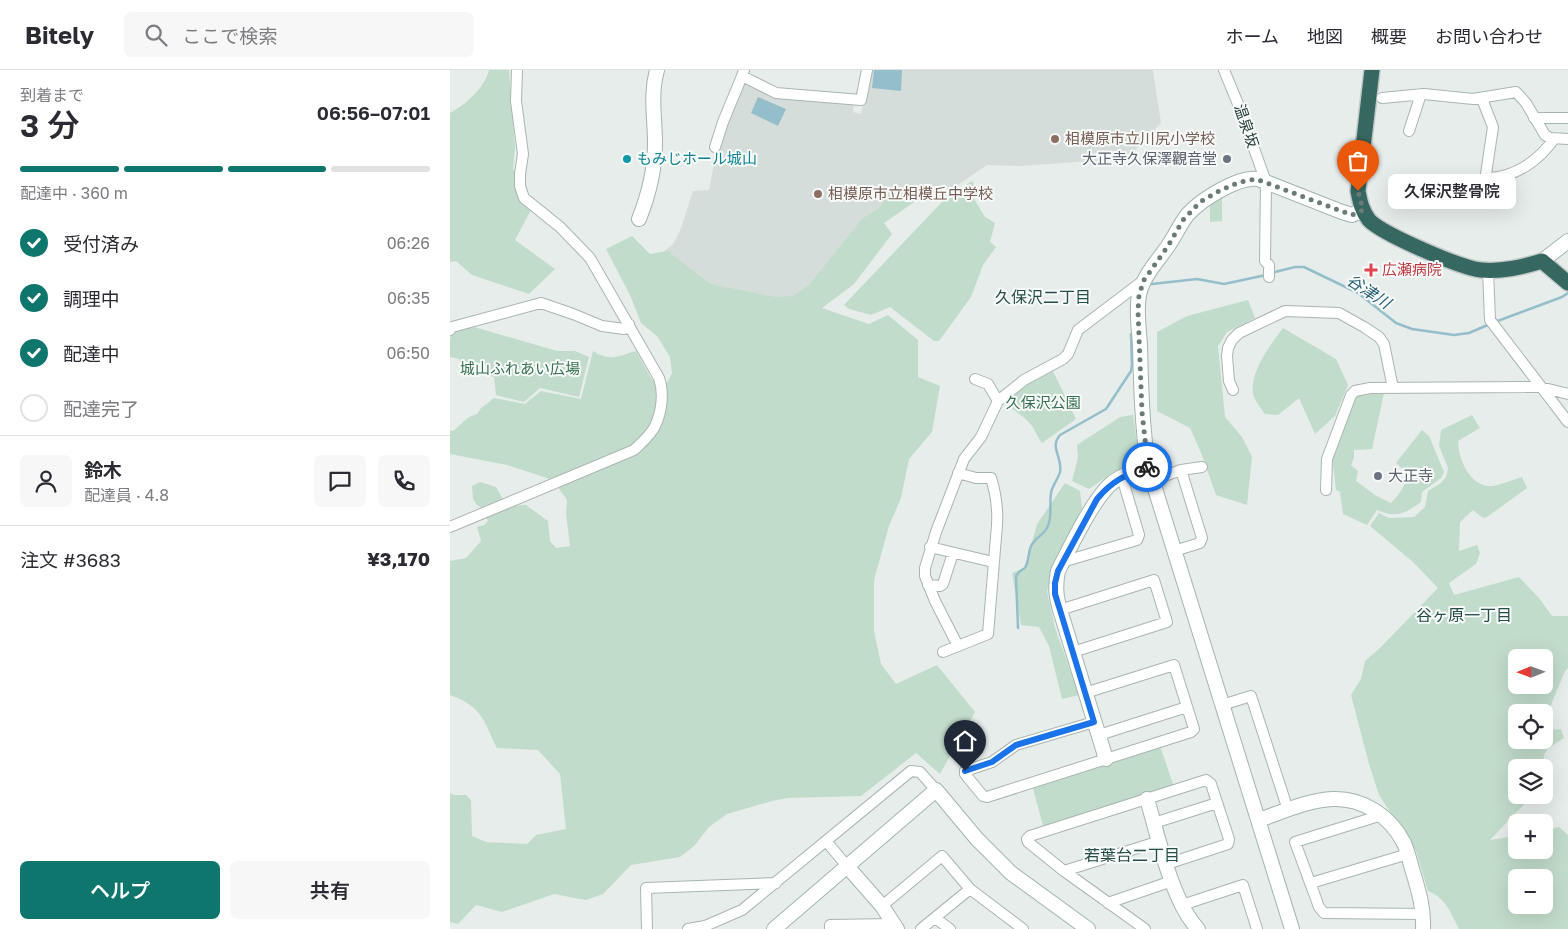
<!DOCTYPE html>
<html lang="ja">
<meta charset="utf-8">
<style>
:root{--surface:#fff;--page:#f7f7f7;--text:#2b2b33;--muted:#7c7c81;--line:#e1e1e2;--accent:#0f766e}
body{margin:0;font-family:"Golos Text","Noto Sans JP",sans-serif;background:var(--page);color:var(--text);height:100vh;display:flex;flex-direction:column;font-size:19px;white-space:nowrap}
*{box-sizing:border-box;margin:0}
p{font-size:16px;color:var(--muted)}
.icon{flex:none;width:28px;height:28px;fill:none;stroke:currentColor;stroke-width:2;stroke-linecap:round;stroke-linejoin:round}
.map{position:relative;flex:1;overflow:hidden}
.drawer{display:flex;flex-direction:column;background:var(--surface);width:450px}
.drawer>*{flex:none}
.needle{width:32px;rotate:269deg}
.tools{position:absolute;left:1058px;top:579px;display:grid;gap:10px}
.tools a{display:grid;place-items:center;width:45px;height:45px;border-radius:8px;background:var(--surface);box-shadow:0 5px 20px #0002;font-size:25px}
.pin{position:absolute;display:grid;place-items:center;width:42px;height:42px;color:#fff;margin:-51px -21px;border-radius:50% 50% 50% 0;rotate:-45deg;box-shadow:0 0 5px #0007}
.pin .icon{rotate:45deg}
.courier{position:absolute;display:grid;place-items:center;width:50px;height:50px;margin:-25px;border:4px solid #1a73e8;border-radius:50%;background:#fff;color:#222;box-shadow:0 1px 6px #0007}
.bubble{position:absolute;height:35px;border-radius:8px;background:var(--surface);box-shadow:0 5px 20px #0002;font-size:16px;font-weight:600;line-height:35px;text-align:center}
.overview em{font-style:normal;font-weight:600}
.overview div{display:flex;flex-direction:column-reverse}
.overview{display:flex;align-items:center;justify-content:space-between;height:85px;padding:0 20px}
h1{font-size:32px;font-weight:600;line-height:38px}
.bar{display:grid;grid-template-columns:repeat(4,1fr);gap:8px 5px;align-content:center;height:60px;padding:0 20px}
.bar i{height:6px;border-radius:4px;background:var(--line)}
.bar .on{background:var(--accent)}
.bar p{grid-column:span 4}
.line{display:flex;align-items:center;gap:12px;padding:0 20px;border-top:1px solid var(--line)}
.line div{flex:1}
.round{display:grid;place-items:center;flex:none;width:52px;height:52px;border-radius:8px;background:var(--page)}
ol{padding:0 20px;list-style:none}
li{display:flex;align-items:center;gap:15px;height:55px}
li p{margin-inline-start:auto}
li .icon{padding:5px;border-radius:50%;background:var(--accent);color:#fff;stroke-width:4}
li:last-child{color:var(--muted)}
li i{width:28px;height:28px;border:2px solid var(--line);border-radius:50%}
.action{display:flex;gap:10px;margin-top:auto;padding:10px 20px}
.action a{flex:1;height:58px;border-radius:8px;background:var(--accent);color:#fff;font-size:20px;font-weight:600;line-height:58px;text-align:center}
.action a+a{background:var(--page);color:var(--text)}
header{display:flex;align-items:center;gap:30px;box-sizing:border-box;height:70px;padding:0 25px;background:var(--surface);border-bottom:1px solid var(--line)}
header strong{font-size:24px}
nav{display:flex;gap:28px;margin-inline-start:auto;font-size:18px}
.search{width:350px;height:45px;background:var(--page);display:flex;align-items:center;gap:12px;box-sizing:border-box;padding:0 18px;border-radius:8px;color:var(--muted);font-size:19px}
main{display:flex;flex:1;min-height:0}
.map>svg:first-child{display:block}
</style>
<header>
<strong>Bitely</strong>
<div class="search"><svg class="icon" aria-label="search" viewBox="0 0 24 24"><circle cx="10" cy="10" r="6"/><path d="M15 15l6 6"/></svg>ここで検索</div>
<nav><a>ホーム</a><a>地図</a><a>概要</a><a>お問い合わせ</a></nav>
</header>
<main>
<section class="drawer">
<div class="overview"><div><h1>3 分</h1><p>到着まで</p></div><em>06:56–07:01</em></div>
<div class="bar"><i class="on"></i><i class="on"></i><i class="on"></i><i></i><p>配達中 · 360 m</p></div>
<ol>
<li><svg class="icon" aria-label="check" viewBox="0 0 24 24"><path d="M5 12l5 5 9-10"/></svg>受付済み<p>06:26</p></li>
<li><svg class="icon" aria-label="check" viewBox="0 0 24 24"><path d="M5 12l5 5 9-10"/></svg>調理中<p>06:35</p></li>
<li><svg class="icon" aria-label="check" viewBox="0 0 24 24"><path d="M5 12l5 5 9-10"/></svg>配達中<p>06:50</p></li>
<li><i></i>配達完了</li>
</ol>
<div class="line" style="height:90px"><a class="round"><svg class="icon" aria-label="person" viewBox="0 0 24 24"><circle cx="12" cy="8" r="4"/><path d="M4 21q1-7 8-7t8 7"/></svg></a><div><b>鈴木</b><p>配達員 · 4.8</p></div><a class="round"><svg class="icon" aria-label="chat" viewBox="0 0 24 24"><path d="M4 5h16v11H9l-5 4z"/></svg></a><a class="round"><svg class="icon" aria-label="phone" viewBox="0 0 24 24"><path d="M5 4h4l2 5-3 2q2 4 5 5l2-3 5 2v4C11 20 4 13 5 4z"/></svg></a></div>
<div class="line" style="height:65px"><div>注文 #3683</div><b>¥3,170</b></div>
<div class="action"><a>ヘルプ</a><a>共有</a></div>
</section>
<div class="map">
<svg width="1118" height="859" viewBox="0 0 1118 859">
<rect width="100%" height="100%" fill="#e6edeb"/>
<path fill="#d5ddda" d="M422,0h281l8,53 -32,33 -9,3 -100,7 -33,-1 -54,37 -34,-5 -100,108 -93,-7 -46,-43 13,-11 7,-13 13,-40 16,-1 10,-52 14,-35 12,-19 5,-1 24,13 51,6 28,1 1,3 -1,6 8,2 4,-19h3z"/>
<path fill="#c2dccb" fill-rule="evenodd" d="M39,0h20l6,77 -2,22 19,39 -17,32 40,29 -26,25 -57,-19 -16,-14 -6,1v-149c17,-9 34,-25 39,-43z
M522,111l3,5 -6,5 16,26 10,6 -5,19 6,5 -13,18 -12,32 -32,44h-5l-44,-34 -19,8 -22,-6 -5,-4 98,-103z
M440,124l30,4 -36,25 8,11 -38,50 -32,24 47,16 19,-9 30,25v37l22,9 -8,46 -23,27 -8,39 -12,28 -15,54v51l7,33 15,20 41,-19 38,47 -35,62 -24,-21 -55,43 -73,2 -16,3 -45,13 -18,13 -15,19 -14,11 -49,8 -28,29 -17,6 -32,-6 -52,18 -26,-7 -18,19 -8,-2v-129l4,2h12l5,5 1,36 14,6 41,2 9,-9 30,-6 -6,-55 -22,-24 -41,-2c-14,-28 -14,-41 -47,-53v-134l16,-3 15,-17 -4,-14 7,-2 4,-4 -6,-13 -5,-3 -4,-6 -1,-13 8,-4 16,5 11,19 19,-1 22,16 2,20 6,7 14,-2 -4,-32 1,-14 -14,-20 -46,-15 -57,-11v-24l3,1 16,-14 8,-3 4,-6 13,-10 31,6 16,-13 40,8 12,-48c17,11 25,5 43,0l16,29 15,3 5,-10 -2,-16 -13,-21 -16,-13 -11,-28 -24,-46 26,-13 18,18 18,-3 42,33 66,13 17,-1 16,-11 53,-66 17,-11z
M772,128v23l-12,1v-17z
M798,230l7,18 -28,14 -9,14 7,71 17,20 10,20 -5,48 -31,-10 -14,-40 -12,-27 -33,-17v-79l30,-16z
M24,257l83,24h18l14,6 -10,40 -39,-9 -16,14 -28,-7 -2,-18 -31,-8 -4,-10 -9,-2v-19l4,-8z
M833,258l53,31 12,26 -13,31 -20,18 -16,-36 -21,17 -13,-1c-4,-6 -11,-14 -12,-21 -3,-22 18,-49 30,-65z
M603,301l23,48 -34,24c-4,-5 -6,-11 -10,-17 -7,-10 -19,-16 -28,-23l24,-19z
M916,323h18l-12,56 -18,1v8l-3,7 7,6 -2,10 19,14 16,8 8,-9 11,-19 -14,-12 26,-33 7,6 15,36 -3,6 -19,14 -1,10c-16,12 -25,16 -44,8l-10,15 -24,-11 -3,-22 -4,-2 -4,-36 20,-56z
M683,345l6,42 -4,5 -23,11 -23,16 -17,-8 6,-24 -1,-12 43,-28z
M1022,345l8,13 -22,13c0,17 12,47 34,45 9,-1 20,-6 30,-9l5,11 -40,29 -4,1 -10,-8 -13,12 -1,29 18,-6 3,8 -4,11 -27,19 5,12 65,-18 20,21 13,18h16v52l-3,3 -18,43 3,16 11,-1 3,9c-24,15 -23,15 -16,43l-4,3v-16h-28v27h17l-43,45 26,-4v14h28v-19l15,-4 9,8v94h-109c-9,-17 -12,-30 -31,-38l-12,-40 -37,-56 -10,-31 -18,-69 10,-16 4,-18 16,-14 57,-59 -26,-27 -42,-35 9,-13 10,5 25,-1 11,-10 3,-16 13,-8 5,-6 2,-9 -9,-22 2,-16zM1066,588h28v27h-28zM1066,642h28v28h-28zM1066,808h28v27h-28z
M615,413l15,8 2,17 -27,54 -8,29 8,37 24,67 -17,4 -13,-53 -10,-19 -18,-2 -9,-52 13,-5 12,-44z
M710,676l14,41 -130,42 -12,-44z"/>
<path fill="#95becb" d="M424,0h28l-1,21 -29,-3z
M308,27l28,12 -8,17 -27,-13z"/>
<g fill="none" stroke-linecap="round" stroke-linejoin="round">
<path stroke="#95becb" stroke-width="2.5" d="M821,203l24,-6h9l54,26 38,30 16,6 42,6 15,-2 21,-9
M702,214l45,-5 27,5 42,-9
M1045,252l67,-25 6,-4
M568,558l-2,-52 4,-5 5,-3c4,-7 3,-15 6,-22 4,-8 12,-11 16,-18 6,-10 2,-24 4,-35 1,-7 7,-14 9,-21 3,-15 -11,-24 0,-37l46,-26 25,-38 1,-6 -1,-31"/>
<g stroke="#a9b5b2" stroke-width="12">
<path id="street" d="M294,0l-2,6 34,17 85,7 6,-30
M774,0l14,34 28,78 -1,79 4,4v12
M932,28l42,-4 49,5 43,-7 10,11 19,32 5,3 18,1
M1032,29l11,28 -7,47 3,4c27,-1 50,-18 65,-39
M1084,48h34
M959,61l12,-37
M265,77l8,-25 19,-46
M1038,200l2,50 78,102
M0,260l2,-3 89,-24 32,11 29,12 22,3 3,-1 2,-4
M525,309l13,5 10,17
M783,320l-4,-9 -2,-25 1,-8 4,-8 7,-7 46,-22 54,2 25,14 15,10 5,7 9,44
M731,400l21,-3
M703,410l28,-10 21,68 -2,5 -26,8
M876,420l1,-31 24,-64 4,-4 15,-3 170,-1 28,7
M0,457l184,-77c7,-7 17,-15 21,-24 7,-14 9,-34 4,-48l-69,-120 -30,-31 -36,-29 -4,-12v-12l3,-20 -7,-53 1,-31
M480,477l63,15
M612,492l75,-22 2,-5 -17,-58
M478,515l12,1 3,-2 10,-31
M610,540l94,-30 13,42 -94,30
M508,576l-23,-45 -10,-25v-8l11,-36 28,-73 17,-22 17,-36 26,-21 39,-21 5,-5 10,-24 66,-50
M493,582l45,-18 9,-109c1,-16 -1,-31 -6,-47h-15l-18,-5
M635,623l89,-28 20,64 -3,3 -204,65 -4,-1 -18,-22v-3l27,-9 24,-17 78,-23
M772,635l29,-9 37,114
M649,665l88,-28
M932,745l-87,27 24,65 5,6 99,1
M704,753l63,-20
M376,771l20,24
M614,801l96,-30
M861,813l97,-29
M658,833l64,-22
M732,835l61,-20 14,44
M432,836l60,-50 28,33 53,40
M485,848l15,11
M197,859l-1,-41 130,-5
M238,859l17,-3 37,-16 169,-139 9,1 16,18
M380,859v-4l64,-1
M471,859l49,-40
M695,859l-81,-58 -36,-29 -1,-3 3,-3 176,-56 5,4 18,55 -1,5 -61,20"/>
</g>
<g stroke="#a3b5b0" stroke-width="16">
<path id="secondary" d="M189,149c10,-25 16,-49 16,-76 0,-25 -5,-48 2,-73
M1092,191l26,-20
M656,689l-46,-149c-4,-14 -5,-24 -2,-39 12,-23 35,-73 55,-89 10,-7 23,-12 35,-16
M697,729c11,37 25,103 51,130
M809,750c23,-8 49,-20 74,-21 30,-1 57,17 71,44 4,9 6,20 9,29 6,20 11,37 10,57
M396,795l36,41 15,23
M324,859l162,-139 41,49 34,34 77,56
M842,859l-144,-463c-6,-40 -7,-81 -8,-121 -1,-16 -4,-34 -1,-50 4,-19 18,-33 29,-49 7,-10 12,-22 20,-32 13,-14 50,-38 70,-35l84,33 10,3 11,-5"/>
</g>
<g stroke="#c3c9c8" stroke-width="18">
<path id="highway" d="M922,0l-14,121c2,11 4,20 11,29 13,14 92,48 112,50 21,2 41,-3 61,-9l26,22"/>
</g>
<use href="#street" stroke="#fff" stroke-width="10"/>
<use href="#secondary" stroke="#fff" stroke-width="14"/>
<use href="#highway" stroke="#366761" stroke-width="15"/>
</g>
<g fill="none" stroke-linecap="round" stroke-linejoin="round">
<path stroke="#6a7b78" stroke-width="5" stroke-dasharray="0 9" d="M697,397l1,-1 -6,-54 -4,-101 1,-16 5,-15 24,-34 15,-26 17,-18 21,-12 19,-8 16,-3 96,36 11,-5 -5,-19"/>
<path stroke="#1a73e8" stroke-width="6" d="M515,701l27,-9 24,-17 78,-23 -34,-112 -5,-16v-11l3,-12 39,-72c15,-18 28,-24 50,-32"/>
</g>
<g fill="#8d6e63" stroke="#f7faf9" stroke-width="2">
<circle cx="605" cy="69" r="5"/>
<circle cx="368" cy="124" r="5"/>
</g>
<circle fill="#0f9aa8" stroke="#f7faf9" stroke-width="2" cx="177" cy="89" r="5"/>
<g fill="#6b7280" stroke="#f7faf9" stroke-width="2">
<circle cx="777" cy="89" r="5"/>
<circle cx="928" cy="406" r="5"/>
</g>
<path fill="#e0444e" stroke="#f7faf9" stroke-width="2" d="M918.5 192.5h5v5h5v5h-5v5h-5v-5h-5v-5h5z"/>
<g text-anchor="middle" stroke-width="4" stroke-linejoin="round" paint-order="stroke">
<g font-size="15" fill="#273e3a" stroke="#f7faf9">
<text transform="translate(796 56) rotate(71)" y="5">温泉坂</text>
</g>
<g font-size="15" fill="#785e54" stroke="#f7faf9" text-anchor="start">
<text x="615" y="74">相模原市立川尻小学校</text>
<text x="378" y="129">相模原市立相模丘中学校</text>
</g>
<g font-size="15" fill="#0d838f" stroke="#f7faf9" text-anchor="start">
<text x="187" y="94">もみじホール城山</text>
</g>
<g font-size="15" fill="#5b616d" stroke="#f7faf9" text-anchor="end">
<text x="767" y="94">大正寺久保澤觀音堂</text>
<text x="938" y="411" text-anchor="start">大正寺</text>
</g>
<g font-size="15" fill="#be3a42" stroke="#f7faf9" text-anchor="start">
<text x="932" y="205">広瀬病院</text>
</g>
<g font-size="15" fill="#367052" stroke="#f7faf9">
<text x="70" y="304">城山ふれあい広場</text>
<text x="593" y="338">久保沢公園</text>
</g>
<g font-size="16" font-style="italic" fill="#285f73" stroke="#f7faf9">
<text transform="translate(919 221) rotate(33)" y="6">谷津川</text>
</g>
<g font-size="16" fill="#254e48" stroke="#f7faf9">
<text x="593" y="233">久保沢二丁目</text>
<text x="1014" y="551">谷ヶ原一丁目</text>
<text x="682" y="791">若葉台二丁目</text>
</g>
</g>
</svg>
<div class="tools">
<a><svg class="needle" viewBox="-14 -14 28 28"><path d="M0-13l5 13h-10z" fill="#e53935"/><path d="M0 13l5-13h-10z" fill="#7c7c81"/></svg></a>
<a><svg class="icon" aria-label="locate" viewBox="0 0 24 24"><circle cx="12" cy="12" r="6"/><path d="M12 2v4M12 18v4M2 12h4M18 12h4"/></svg></a>
<a><svg class="icon" aria-label="layers" viewBox="0 0 24 24"><path d="M12 4l9 5-9 5-9-5zM3 14l9 5 9-5"/></svg></a>
<a>+</a>
<a>−</a>
</div>
<div class="pin" style="left:908px;top:121px;background:#ea580c"><svg class="icon" aria-label="bag" viewBox="0 0 24 24"><path d="M5 8h14l-1 12H6zM9 8a3 3 0 0 1 6 0"/></svg></div>
<div class="pin" style="left:515px;top:701px;background:#1f2937"><svg class="icon" aria-label="home" viewBox="0 0 24 24"><path d="M3 11l9-7 9 7M6 9v11h12V9"/></svg></div>
<div class="courier" style="left:697px;top:397px"><svg class="icon" aria-label="bike" viewBox="0 0 24 24"><circle cx="6" cy="16" r="4"/><circle cx="18" cy="16" r="4"/><path d="M6 16l4-8h5l3 8M10 8l3 8H6M13 5h3"/></svg></div>
<div class="bubble" style="left:938px;top:104px;width:128px">久保沢整骨院</div>
</div>
</main>
